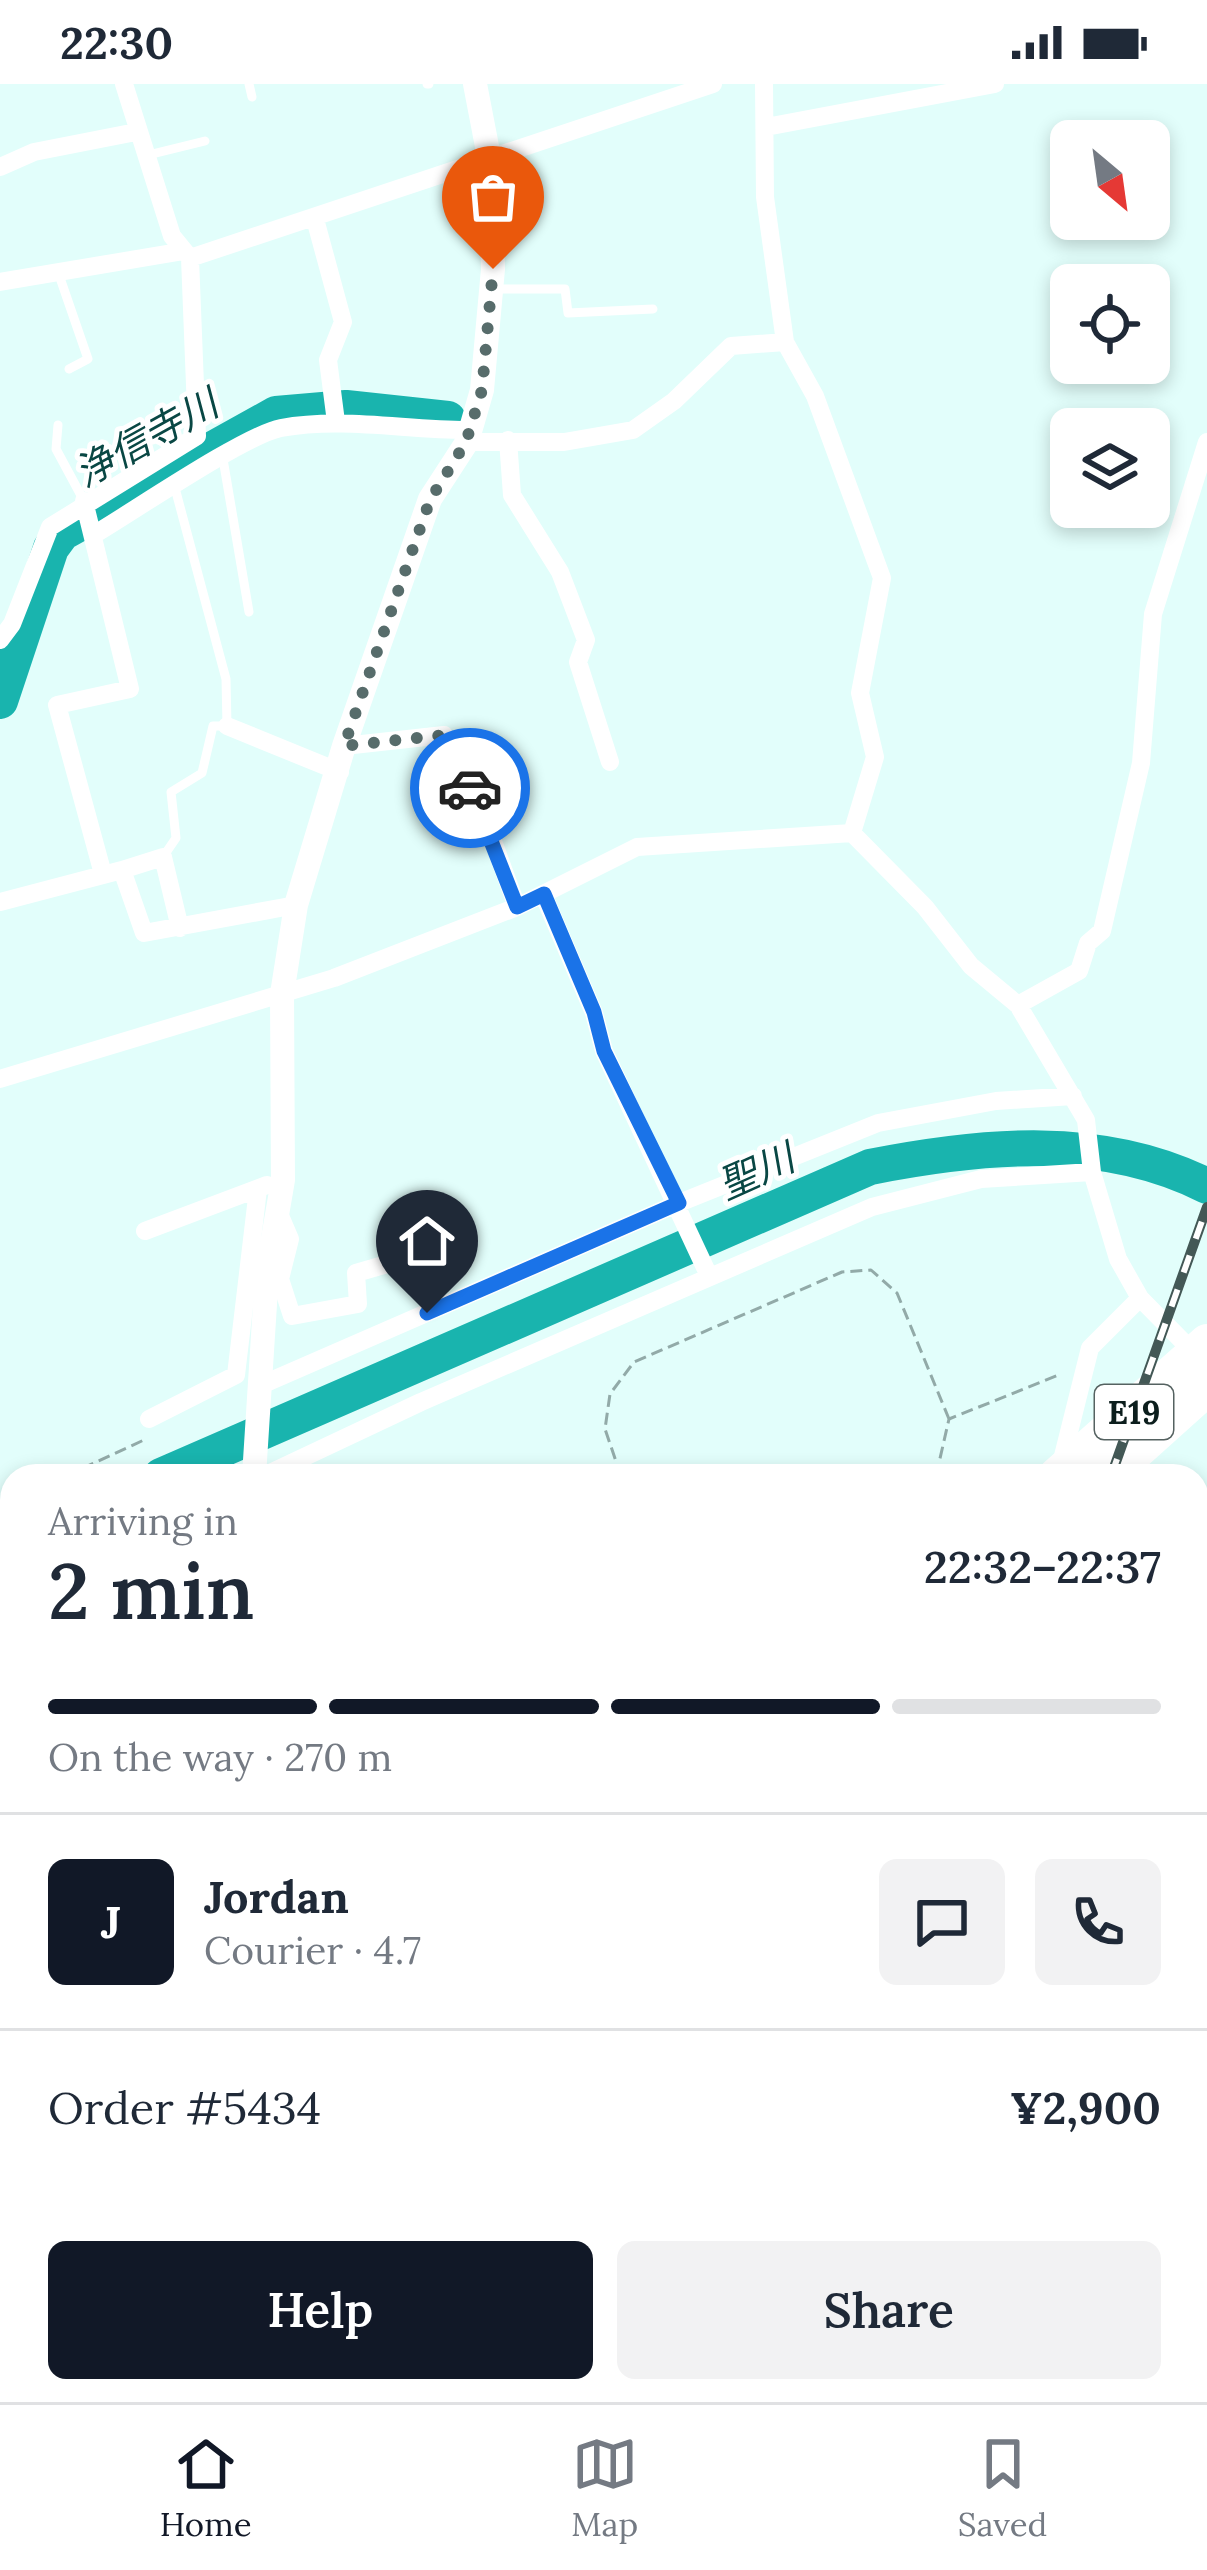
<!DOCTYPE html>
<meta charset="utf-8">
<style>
:root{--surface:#fff;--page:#f2f2f3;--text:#1f2937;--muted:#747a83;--line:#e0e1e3;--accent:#111827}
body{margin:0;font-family:Lora,"Noto Sans JP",serif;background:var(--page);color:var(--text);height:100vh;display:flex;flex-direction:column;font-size:45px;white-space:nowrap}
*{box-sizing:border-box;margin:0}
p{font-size:39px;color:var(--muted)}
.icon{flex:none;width:66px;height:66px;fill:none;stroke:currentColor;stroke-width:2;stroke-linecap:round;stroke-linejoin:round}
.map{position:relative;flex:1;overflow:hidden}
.details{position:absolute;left:0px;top:1380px;width:1209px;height:939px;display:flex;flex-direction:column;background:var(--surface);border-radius:36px 36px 0 0;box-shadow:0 6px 18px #0003}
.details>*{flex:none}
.needle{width:78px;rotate:151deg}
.tools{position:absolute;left:1050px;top:36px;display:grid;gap:24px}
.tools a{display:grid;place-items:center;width:120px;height:120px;border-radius:18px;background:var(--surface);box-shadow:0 6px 18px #0003;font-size:60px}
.pin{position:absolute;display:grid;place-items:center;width:102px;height:102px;color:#fff;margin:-123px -51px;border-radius:50% 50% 50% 0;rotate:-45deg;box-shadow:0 0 12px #0007}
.pin .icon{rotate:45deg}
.courier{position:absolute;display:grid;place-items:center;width:120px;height:120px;margin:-60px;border:9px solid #1a73e8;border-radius:50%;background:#fff;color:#222;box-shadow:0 3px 15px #0007}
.overview em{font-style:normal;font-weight:600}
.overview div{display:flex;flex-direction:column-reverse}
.overview{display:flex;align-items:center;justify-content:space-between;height:204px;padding:0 48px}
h1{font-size:78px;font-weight:600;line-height:90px}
.bar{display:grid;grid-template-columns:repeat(4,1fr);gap:18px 12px;align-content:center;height:144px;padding:0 48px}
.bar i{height:15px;border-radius:9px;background:var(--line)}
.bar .selected{background:var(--accent)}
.bar p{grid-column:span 4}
.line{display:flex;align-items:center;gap:30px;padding:0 48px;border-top:3px solid var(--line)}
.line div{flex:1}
.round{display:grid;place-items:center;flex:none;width:126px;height:126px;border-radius:18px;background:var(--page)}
.cta{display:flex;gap:24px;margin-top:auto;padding:24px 48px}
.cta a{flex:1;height:138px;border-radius:18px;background:var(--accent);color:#fff;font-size:48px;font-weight:600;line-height:138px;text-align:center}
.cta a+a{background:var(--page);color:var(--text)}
.status{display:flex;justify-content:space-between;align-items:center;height:84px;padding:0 60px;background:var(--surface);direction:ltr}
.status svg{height:33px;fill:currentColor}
.tab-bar{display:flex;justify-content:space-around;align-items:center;height:168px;border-top:3px solid var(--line);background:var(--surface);font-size:33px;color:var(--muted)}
.tab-bar a{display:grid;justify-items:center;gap:6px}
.tab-bar .selected{color:var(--accent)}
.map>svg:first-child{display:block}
</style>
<div class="status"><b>22:30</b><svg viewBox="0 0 49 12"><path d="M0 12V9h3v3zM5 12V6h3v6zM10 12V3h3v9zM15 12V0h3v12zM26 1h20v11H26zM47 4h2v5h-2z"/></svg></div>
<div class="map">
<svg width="1207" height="2318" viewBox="0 0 1207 2318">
<rect width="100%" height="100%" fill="#e2fefb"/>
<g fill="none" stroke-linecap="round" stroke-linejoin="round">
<path stroke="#19b4ae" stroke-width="36" d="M0,617l51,-153 11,-15 214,-119 70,-6 102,11
M161,1392l709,-309c112,-22 232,-34 337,19
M0,1466l12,-5"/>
<path stroke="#92aaa8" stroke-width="3" stroke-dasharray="12 6" stroke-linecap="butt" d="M66,1392l80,-37
M621,1392l-16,-47 5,-35 24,-32 208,-90 29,-2 26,23 52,126
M936,1392l13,-57 112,-45
M0,1423l12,-6
M809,2318l4,-11"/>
<path stroke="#fff" stroke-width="9" d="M249,0l3,13
M427,0h2
M144,72l61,-15
M58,188l30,87 -19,10
M493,205h72l3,24 85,-4
M58,341l-2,24 28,52
M223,375l26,153
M163,773l13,-19 -5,-46 31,-19 11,-47h14l-1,-47 -51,-191"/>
<path stroke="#fff" stroke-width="18" d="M764,0l1,113 20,145 30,54 67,182 -22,115 15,64 -23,76
M766,43l229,-43
M0,83l34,-15 102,-20
M315,135l28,103 -15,38 8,62
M190,174l523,-174
M0,198l184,-31
M508,356l4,55 48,77 26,68 -8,22 32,100
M467,358h97l69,-12 41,-29 57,-55 54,-4
M84,417l46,188 -73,16 46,169
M95,450c39,-23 150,-99 186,-106 61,-11 124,2 186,2
M0,556l12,-16 38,-97 147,-91 -7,-178 -18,-22 -48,-152
M227,642l113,46
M344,662l100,-11 42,87 31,85
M852,749l73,74 46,59 47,39 68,115 6,52 26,87 22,39
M122,786l41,-13 17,71
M543,810l51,119 10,38 105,225
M0,818l122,-32 22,63 152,-28
M1018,921l61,-34 9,-28 14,-12 39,-168 12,-149 54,-172
M0,995l334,-101 183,-71 120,-60 215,-14
M278,1127l12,28 -10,40 12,37 66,-12 -2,-31 31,-9
M145,1147l122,-46
M259,1302l420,-183 199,-80 118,-22 77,-5
M149,1335l87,-44 22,-186
M1062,1376l28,-112 50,-50 67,68
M264,1392l157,-74 451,-195 109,-28 111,-7
M0,1510l12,-6
M0,1709l12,-1
M0,1874h12
M1197,2177l10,4
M0,2250l12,15
M156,2318l20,-11
M483,2318l15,-11
M756,2318l3,-11"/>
<path stroke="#fff" stroke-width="24" d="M254,1392l13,-203 16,-93 -1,-186 14,-89 48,-159 86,-247 37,-57 15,-52 11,-121 -3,-107 -15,-78
M48,2318l6,-11"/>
<path stroke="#fff" stroke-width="36" d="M1056,1392l151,-134
M1109,1392l98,-88
M0,1779l12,-1
M0,1810h12"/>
<g stroke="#435856" stroke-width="10">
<path id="rail" d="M1111,1392l96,-269
M784,2318l4,-11"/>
</g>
<use href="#rail" stroke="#fff" stroke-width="6" stroke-dasharray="18" stroke-linecap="butt"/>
</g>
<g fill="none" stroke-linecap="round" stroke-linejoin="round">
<path stroke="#576c6b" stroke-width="12" stroke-dasharray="0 21.6" d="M470,704l-26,-53 -100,11 86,-246 36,-58 16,-52 11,-121"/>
<path stroke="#1a73e8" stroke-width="15" d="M427,1229l252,-110 -75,-152 -10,-39 -50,-118 -27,13 -47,-119"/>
</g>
<g text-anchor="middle" stroke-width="10" stroke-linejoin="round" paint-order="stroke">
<rect fill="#fff" stroke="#556261" stroke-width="3" x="1095" y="1301" width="78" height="54" rx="9"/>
<g font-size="33" font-weight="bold" fill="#0c1e1d">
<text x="1134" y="1340">E19</text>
</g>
<g font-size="39" font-style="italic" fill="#094744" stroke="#fff">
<text transform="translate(146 354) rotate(-29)" y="14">浄信寺川</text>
<text transform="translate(756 1087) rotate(-24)" y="14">聖川</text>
</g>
</g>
</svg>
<div class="tools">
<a><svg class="needle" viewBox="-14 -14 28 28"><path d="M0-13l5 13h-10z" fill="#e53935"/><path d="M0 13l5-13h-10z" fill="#747a83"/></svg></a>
<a><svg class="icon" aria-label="locate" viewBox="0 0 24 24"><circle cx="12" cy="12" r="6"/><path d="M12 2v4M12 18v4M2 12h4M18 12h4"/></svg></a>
<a><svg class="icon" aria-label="layers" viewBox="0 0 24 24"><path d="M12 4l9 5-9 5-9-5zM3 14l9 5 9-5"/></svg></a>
</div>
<div class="pin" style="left:493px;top:185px;background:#ea580c"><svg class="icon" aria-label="bag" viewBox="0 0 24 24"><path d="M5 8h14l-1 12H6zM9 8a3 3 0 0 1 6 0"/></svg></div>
<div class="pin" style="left:427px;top:1229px;background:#1f2937"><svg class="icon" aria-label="home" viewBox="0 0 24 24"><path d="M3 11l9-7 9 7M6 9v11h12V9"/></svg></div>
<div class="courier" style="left:470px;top:704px"><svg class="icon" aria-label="car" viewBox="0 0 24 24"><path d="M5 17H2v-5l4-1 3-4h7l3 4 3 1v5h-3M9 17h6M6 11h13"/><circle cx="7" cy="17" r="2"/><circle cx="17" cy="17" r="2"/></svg></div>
<section class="details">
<div class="overview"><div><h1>2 min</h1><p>Arriving in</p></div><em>22:32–22:37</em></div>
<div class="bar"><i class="selected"></i><i class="selected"></i><i class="selected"></i><i></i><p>On the way · 270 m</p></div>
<div class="line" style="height:216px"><b class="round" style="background:var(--accent);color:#fff">J</b><div><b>Jordan</b><p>Courier · 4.7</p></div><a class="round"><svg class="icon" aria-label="chat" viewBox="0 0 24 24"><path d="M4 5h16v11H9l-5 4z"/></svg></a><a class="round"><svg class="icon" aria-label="phone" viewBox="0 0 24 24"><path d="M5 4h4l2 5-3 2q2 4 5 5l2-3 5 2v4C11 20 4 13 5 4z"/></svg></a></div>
<div class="line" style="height:156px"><div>Order #5434</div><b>¥2,900</b></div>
<div class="cta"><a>Help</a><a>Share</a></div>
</section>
</div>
<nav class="tab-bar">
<a class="selected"><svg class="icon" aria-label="home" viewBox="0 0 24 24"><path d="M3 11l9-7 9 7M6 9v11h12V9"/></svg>Home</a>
<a><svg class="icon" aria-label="map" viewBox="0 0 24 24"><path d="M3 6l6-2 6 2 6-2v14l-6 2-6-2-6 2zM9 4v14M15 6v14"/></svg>Map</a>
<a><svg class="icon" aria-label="saved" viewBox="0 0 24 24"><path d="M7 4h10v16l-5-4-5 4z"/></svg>Saved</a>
</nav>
